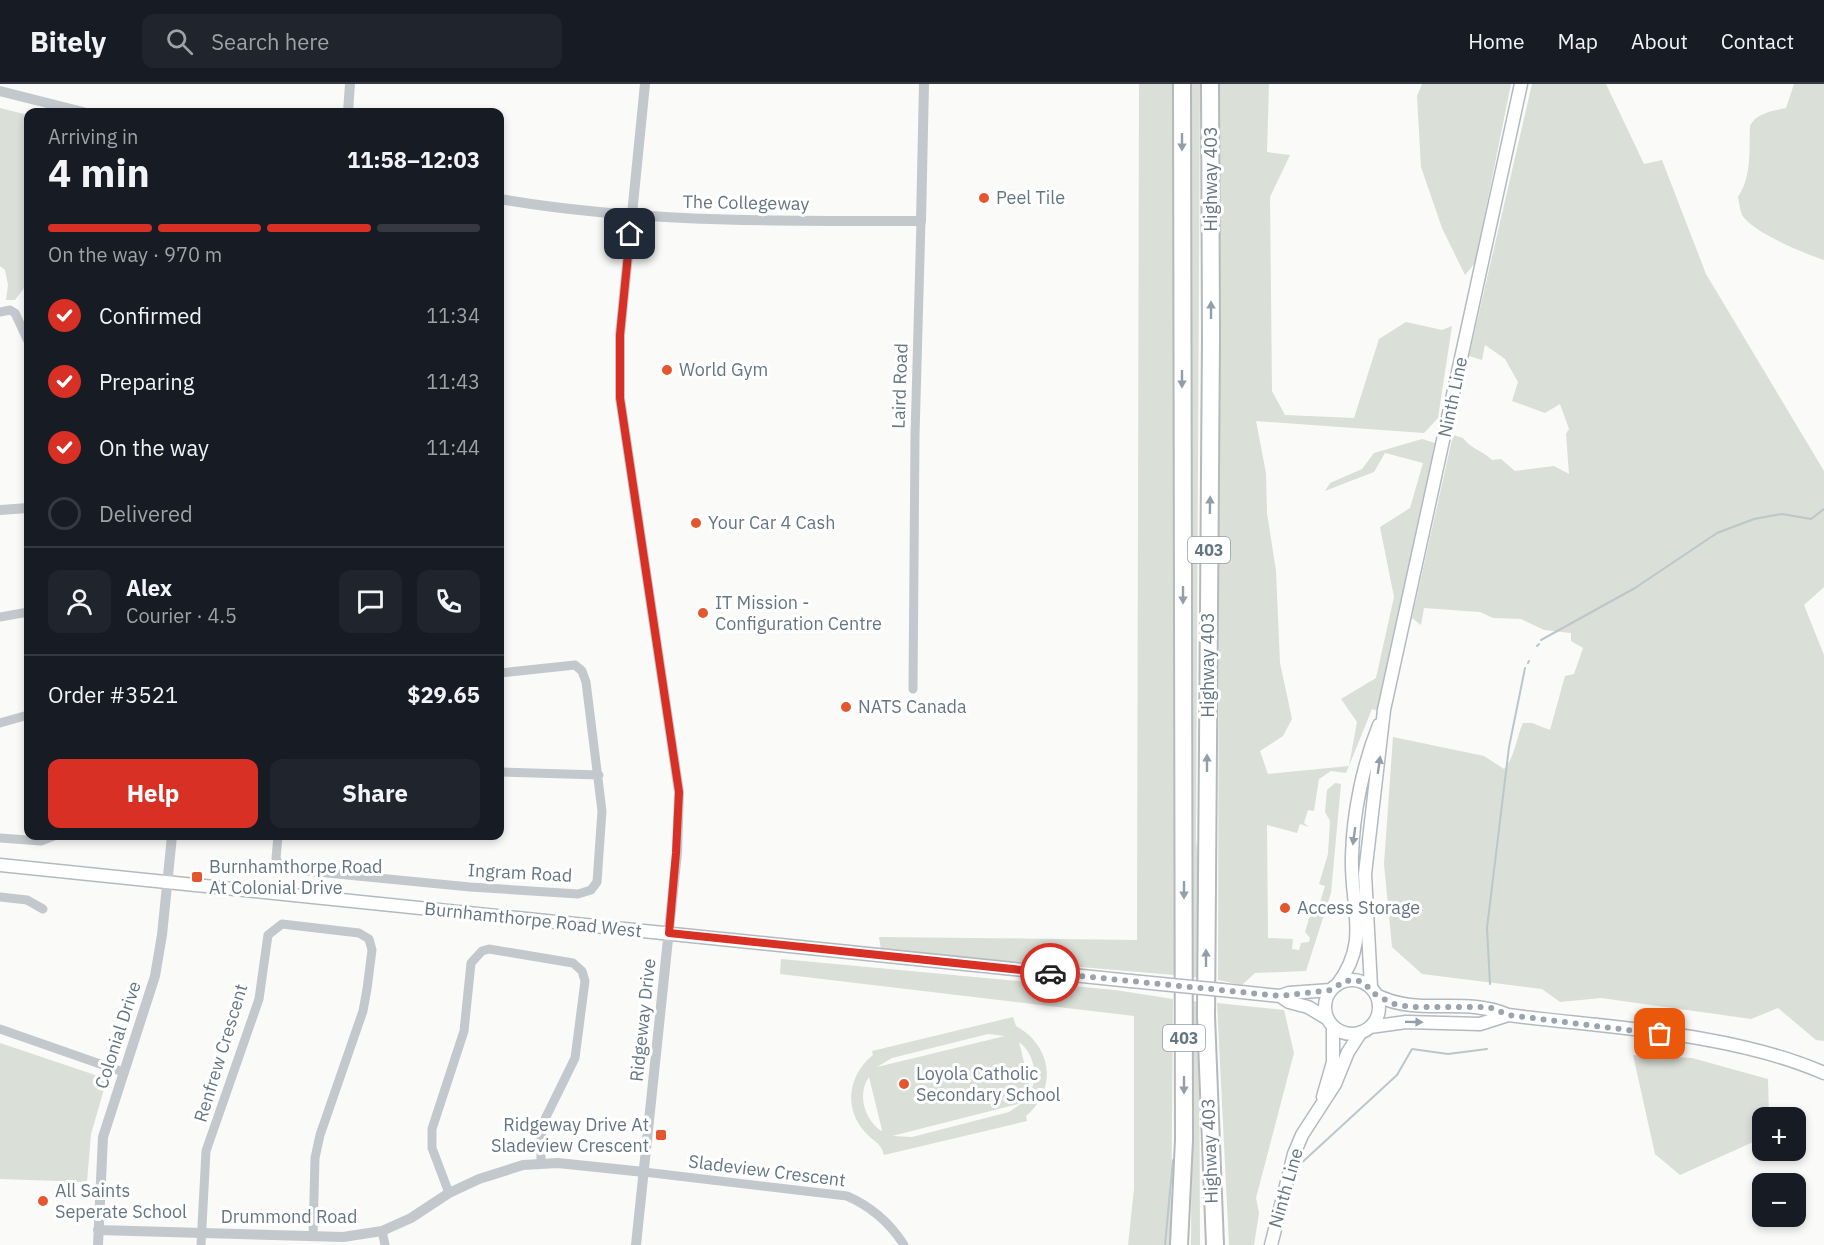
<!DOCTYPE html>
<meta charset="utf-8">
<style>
:root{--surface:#171b24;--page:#20242c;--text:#f1f3f6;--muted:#9ea1a6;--line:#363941;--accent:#d93025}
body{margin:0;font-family:"IBM Plex Sans",sans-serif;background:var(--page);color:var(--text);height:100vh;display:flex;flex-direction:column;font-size:22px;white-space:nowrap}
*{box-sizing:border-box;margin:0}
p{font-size:20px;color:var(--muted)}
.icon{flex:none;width:33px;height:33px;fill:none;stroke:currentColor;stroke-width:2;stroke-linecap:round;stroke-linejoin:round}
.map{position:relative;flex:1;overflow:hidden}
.panel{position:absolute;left:24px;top:24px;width:480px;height:732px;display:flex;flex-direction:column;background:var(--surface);border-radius:12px;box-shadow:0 3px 9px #0003}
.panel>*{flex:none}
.buttons{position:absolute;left:1752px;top:1023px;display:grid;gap:12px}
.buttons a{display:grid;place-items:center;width:54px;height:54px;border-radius:12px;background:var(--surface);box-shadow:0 3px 9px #0003;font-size:30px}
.pin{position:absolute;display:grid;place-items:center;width:51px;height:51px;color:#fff;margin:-26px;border-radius:12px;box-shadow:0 3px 9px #0006}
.courier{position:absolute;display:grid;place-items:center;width:60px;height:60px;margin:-30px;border:4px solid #d93025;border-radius:50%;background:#fff;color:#222;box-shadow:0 2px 8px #0007}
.head em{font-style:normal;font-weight:700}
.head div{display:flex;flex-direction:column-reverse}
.head{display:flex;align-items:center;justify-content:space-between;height:102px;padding:0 24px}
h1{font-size:39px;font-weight:700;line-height:45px}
.bar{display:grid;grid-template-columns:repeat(4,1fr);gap:9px 6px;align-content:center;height:72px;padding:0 24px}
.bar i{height:8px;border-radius:4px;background:var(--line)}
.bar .selected{background:var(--accent)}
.bar p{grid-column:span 4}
.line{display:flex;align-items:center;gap:15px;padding:0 24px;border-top:2px solid var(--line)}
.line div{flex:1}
.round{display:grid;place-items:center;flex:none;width:63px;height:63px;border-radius:12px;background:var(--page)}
ol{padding:0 24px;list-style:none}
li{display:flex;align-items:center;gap:18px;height:66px}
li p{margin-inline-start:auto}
li .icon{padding:6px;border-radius:50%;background:var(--accent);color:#fff;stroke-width:4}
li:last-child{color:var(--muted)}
li i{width:33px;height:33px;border:3px solid var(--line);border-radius:50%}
.action{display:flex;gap:12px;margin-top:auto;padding:12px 24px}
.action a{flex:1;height:69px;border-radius:12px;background:var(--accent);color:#fff;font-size:24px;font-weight:700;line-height:69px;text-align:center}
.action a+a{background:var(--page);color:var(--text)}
header{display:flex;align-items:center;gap:36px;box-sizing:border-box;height:84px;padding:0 30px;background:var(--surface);border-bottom:2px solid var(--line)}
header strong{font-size:28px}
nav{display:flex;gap:33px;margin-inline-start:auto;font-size:21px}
.search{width:420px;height:54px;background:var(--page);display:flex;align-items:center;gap:15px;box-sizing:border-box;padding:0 21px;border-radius:12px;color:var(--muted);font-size:22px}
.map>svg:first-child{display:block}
</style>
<header>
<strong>Bitely</strong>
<div class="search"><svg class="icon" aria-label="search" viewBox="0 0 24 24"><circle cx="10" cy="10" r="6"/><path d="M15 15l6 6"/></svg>Search here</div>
<nav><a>Home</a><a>Map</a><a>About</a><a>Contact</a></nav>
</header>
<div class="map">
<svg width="1824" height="1161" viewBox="0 0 1824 1161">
<rect width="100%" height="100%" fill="#fafaf8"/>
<path fill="#dadfd7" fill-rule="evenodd" d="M1139,0h34l1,891 -293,-25 -2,-13 258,3z
M1188,0h12l-4,755 3,29v110l-7,-1 -3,-148z
M1220,0h49l-2,68 23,3 -20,42 2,194 13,24 69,3 25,-79 27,-17 36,8 10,-4 -14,92 -14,15 -168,-12 10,52 1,40 9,58 4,92 12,56 -9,17 -23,15 8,23 81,-8 8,-44 -16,-23 35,-21 18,-81 -14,-70 30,-19 13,-45 -38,-10 -11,19 -49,19 5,-8 32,-14 12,-16 48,-14 13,4v10l-57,258 -6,-2 -23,57 -3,7 -15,-2 -12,8 -5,32 -6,-1 -4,13 5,4 -9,-3 -3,9 -30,-8 1,113 25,1 -1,10 7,1 2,-7 8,-1 1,-4 -5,-6 5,-17 6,1 9,-30 -6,-2 9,-30 2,-33 -5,-9 2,-22 8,-7 6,1 -10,109 -25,78 -51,2 -13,12 -24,-5z
M1422,0h89l-36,179 -10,12 -23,-47 -21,-61 -4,-71z
M1532,0h74l38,80 18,-4 44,114 118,197v116l-20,18 20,50v386l-8,-1 -38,-32 -27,11 -150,-21 -41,4 -18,-13 -120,-15 -30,-27 -8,-83 9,-127 91,19 20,13c11,-11 12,-31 19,-46h9l18,7 15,-54 9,-2 9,-26 -12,-7v-8l-27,-3 -23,-11 -28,-1 -13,-6 -56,-4 -3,17 -9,-7 41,-183 10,3c9,12 19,12 29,22l9,-1 14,12 39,-5 15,8 -3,-40 3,-5 -9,-25 -15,9 -33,-12 6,-19 -13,-23 -20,-14 -3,15 -13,-4z
M1794,0h30v176c-19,-6 -72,-28 -82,-45 -2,-5 -3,-13 -4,-18 14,-21 11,-46 12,-71 6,-13 23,-15 36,-18z
M0,24l28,7v168l-13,17h-9l2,-15 -3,-15 -5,-4z
M781,875l334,31 58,9 -2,246h-43l6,-56v-173l-354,-42z
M1192,917l7,1 1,243h-9z
M1217,919l67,7 10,43 -38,145 3,15 -5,32h-25z
M1013,933l3,9c36,20 42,63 10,90l1,5 -143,34c-3,-13 -12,-14 -20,-24 -21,-24 -15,-57 9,-76l-1,-4zM988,950l17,2 -128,31 15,-9zM1019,958c15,11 19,33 12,49zM869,993l13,53 -1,1c-17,-12 -24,-37 -12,-54zM1022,1019l-13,9 -97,25 -20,-1z
M0,959l107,36 -16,55 -4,48 -87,-3z
M1633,971l59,3 76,21 1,38 -7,1v20l-82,37 -25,-21z"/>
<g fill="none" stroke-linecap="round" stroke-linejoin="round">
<path stroke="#bbc7cb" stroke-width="2" d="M1541,556l94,-52 82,-55 37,-14 28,-5 29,5 13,-10
M1537,562l2,-2
M1528,579l1,-2
M1490,900l-3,-56 22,-181 16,-79
M1296,1084l101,-93 15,-26 36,5 39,-5
M1165,1161l8,-85"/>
<g stroke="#b3babf" stroke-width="15">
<path id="secondary" d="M0,781l1131,116
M1325 923a27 27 0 1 1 54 0a27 27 0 1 1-54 0Z
M1337,901c34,-44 13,-78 15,-129 1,-43 11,-91 27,-131
M1371,903l-6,-113 19,-164 137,-626
M1222,906l58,6 9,-3 42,-3
M1376,911c43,22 87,1 132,20 102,13 222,17 316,58
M1280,912l9,6 19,5 20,12
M1370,943l36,-5 74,2 28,-9
M1323,1013l10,-35v-36
M1271,1161l23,-91 8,-19 33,-51 13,-32 13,-20"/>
</g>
<g stroke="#b4b9bd" stroke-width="20">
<path id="motorway" d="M1210,0l1,254 -5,678 9,229
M1179,1161l5,-105 -2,-1056"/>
</g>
<path stroke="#c3c8cc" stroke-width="9" d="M0,228l10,-2 5,3 13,28
M0,533l28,-5
M913,605l2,-253 6,-215
M0,639l28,-8
M500,688l99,3
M278,752l-2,22 3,7 7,4 184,18 108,7 13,-4 6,-8 5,-71 -16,-129 -4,-11 -7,-6 -75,8
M0,754l41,3 13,-5
M0,813l27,3 16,9
M0,945l123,43
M644,1088l203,24c23,10 43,27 57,49
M449,1109l-17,-45v-19l32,-98 7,-68 11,-12 7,-2 84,14 9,8 3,10 -10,77 -30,61 -4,17v27
M382,1147l3,14
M201,1161l5,-94 53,-152 9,-64 14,-11 77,9 10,6 3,11 -5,39 -4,22 -43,124 -5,23 -2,78"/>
<path stroke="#c3c8cc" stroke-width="10" d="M0,7l83,21
M348,28l2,-28
M500,115c139,24 280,22 421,22l3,-137
M0,426l28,-2
M98,1146l245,7 39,-6 29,-13 38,-25 30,-14 44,-14 35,-2 86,9
M98,1161l5,-108 52,-161 7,-41 10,-99
M636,1161l41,-392 2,-61 -59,-394v-63l25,-251"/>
<use href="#secondary" stroke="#fff" stroke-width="12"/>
<use href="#motorway" stroke="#fff" stroke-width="16"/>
<g stroke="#b3babf" stroke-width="15" stroke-linecap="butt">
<path id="secondary-bridge" d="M1131,897l91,9"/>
</g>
<use href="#secondary-bridge" stroke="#fff" stroke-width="12"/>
</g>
<defs><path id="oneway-solid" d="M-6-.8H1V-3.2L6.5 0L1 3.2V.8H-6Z" transform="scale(1.5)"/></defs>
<g fill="#939fa8">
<use href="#oneway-solid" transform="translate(1182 58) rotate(90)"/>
<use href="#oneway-solid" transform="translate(1211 226) rotate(-90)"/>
<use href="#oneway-solid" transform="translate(1182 295) rotate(90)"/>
<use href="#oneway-solid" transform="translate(1210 421) rotate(-89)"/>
<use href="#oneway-solid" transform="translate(1183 511) rotate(90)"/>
<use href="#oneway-solid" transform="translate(1207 679) rotate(-90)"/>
<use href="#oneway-solid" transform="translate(1379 681) rotate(-82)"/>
<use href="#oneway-solid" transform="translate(1354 752) rotate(98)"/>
<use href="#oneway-solid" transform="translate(1184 806) rotate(90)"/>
<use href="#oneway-solid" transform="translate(1206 874) rotate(-90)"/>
<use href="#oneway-solid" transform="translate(1414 938) rotate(1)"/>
<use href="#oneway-solid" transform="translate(1184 1001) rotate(90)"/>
</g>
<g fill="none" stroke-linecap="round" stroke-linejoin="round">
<path stroke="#99a4ac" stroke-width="6" stroke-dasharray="0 10.8" d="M1050,889l230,23 51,-6 14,-9 9,-1 9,2 13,13 18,9 16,3h79l19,8 152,19"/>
<path stroke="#d93025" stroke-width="8" d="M630,150l-10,101v63l59,394 -3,61 -7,80 381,40"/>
</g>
<g fill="#e4572e" stroke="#fff" stroke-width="2">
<circle cx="984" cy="114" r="6"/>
<circle cx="667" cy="286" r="6"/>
<circle cx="696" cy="439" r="6"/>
<circle cx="703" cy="529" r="6"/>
<circle cx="846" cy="623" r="6"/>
<rect x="191" y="787" width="12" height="12" rx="3"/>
<circle cx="1285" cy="824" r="6"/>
<circle cx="904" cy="1000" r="6"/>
<rect x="655" y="1045" width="12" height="12" rx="3"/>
<circle cx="43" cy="1117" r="6"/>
</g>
<g text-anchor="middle" stroke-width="6" stroke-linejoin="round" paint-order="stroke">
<g fill="#fff" stroke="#939fa8" stroke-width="1.5">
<rect x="1188" y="453" width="42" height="26" rx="4.5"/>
<rect x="1163" y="941" width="42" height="26" rx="4.5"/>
</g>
<g font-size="16" font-weight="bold" fill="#657683">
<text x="1209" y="472">403</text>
<text x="1184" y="960">403</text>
</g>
<g font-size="18" fill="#657683" stroke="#fff">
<text transform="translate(1211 95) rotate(-90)" y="6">Highway 403</text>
<text transform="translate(746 119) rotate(1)" y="6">The Collegeway</text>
<text transform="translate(900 302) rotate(-88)" y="6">Laird Road</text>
<text transform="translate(1453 313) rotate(-78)" y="6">Ninth Line</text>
<text transform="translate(1208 581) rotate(-90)" y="6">Highway 403</text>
<text transform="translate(520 789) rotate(3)" y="6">Ingram Road</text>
<text transform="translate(533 836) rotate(6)" y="6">Burnhamthorpe Road West</text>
<text transform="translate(643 936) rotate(-84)" y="6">Ridgeway Drive</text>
<text transform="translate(118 951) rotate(-72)" y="6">Colonial Drive</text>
<text transform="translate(221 969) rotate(-73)" y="6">Renfrew Crescent</text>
<text transform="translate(1210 1067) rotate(-92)" y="6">Highway 403</text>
<text transform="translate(767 1087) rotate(7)" y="6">Sladeview Crescent</text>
<text transform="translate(1286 1104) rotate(-74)" y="6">Ninth Line</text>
<text x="289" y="1139">Drummond Road</text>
</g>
<g font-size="18" fill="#657683" stroke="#fff" text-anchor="start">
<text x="996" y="120">Peel Tile</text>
<text x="679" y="292">World Gym</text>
<text x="708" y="445">Your Car 4 Cash</text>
<text x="715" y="525">IT Mission -<tspan x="715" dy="21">Configuration Centre</tspan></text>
<text x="858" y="629">NATS Canada</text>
<text x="209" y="789">Burnhamthorpe Road<tspan x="209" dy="21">At Colonial Drive</tspan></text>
<text x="1297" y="830">Access Storage</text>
<text x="916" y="996">Loyola Catholic<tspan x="916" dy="21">Secondary School</tspan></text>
<text x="649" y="1047" text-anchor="end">Ridgeway Drive At<tspan x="649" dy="21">Sladeview Crescent</tspan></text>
<text x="55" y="1113">All Saints<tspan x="55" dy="21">Seperate School</tspan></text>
</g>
</g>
</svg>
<div class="buttons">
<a>+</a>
<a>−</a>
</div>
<div class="pin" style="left:1660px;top:950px;background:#ea580c"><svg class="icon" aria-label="bag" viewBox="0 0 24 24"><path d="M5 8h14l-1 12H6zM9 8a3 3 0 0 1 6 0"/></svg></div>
<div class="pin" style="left:630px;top:150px;background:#1f2937"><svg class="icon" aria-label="home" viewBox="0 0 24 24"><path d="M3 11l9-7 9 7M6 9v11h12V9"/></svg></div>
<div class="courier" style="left:1050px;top:889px"><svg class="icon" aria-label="car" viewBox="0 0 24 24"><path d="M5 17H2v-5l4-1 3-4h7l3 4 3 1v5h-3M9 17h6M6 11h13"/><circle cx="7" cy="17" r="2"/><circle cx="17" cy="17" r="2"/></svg></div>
<section class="panel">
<div class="head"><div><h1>4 min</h1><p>Arriving in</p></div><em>11:58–12:03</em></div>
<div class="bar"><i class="selected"></i><i class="selected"></i><i class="selected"></i><i></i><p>On the way · 970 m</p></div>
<ol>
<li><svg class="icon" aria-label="check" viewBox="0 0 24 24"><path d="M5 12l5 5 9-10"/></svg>Confirmed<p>11:34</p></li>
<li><svg class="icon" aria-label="check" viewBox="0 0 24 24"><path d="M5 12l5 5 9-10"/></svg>Preparing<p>11:43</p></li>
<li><svg class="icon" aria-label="check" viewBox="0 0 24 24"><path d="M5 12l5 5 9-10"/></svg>On the way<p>11:44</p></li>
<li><i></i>Delivered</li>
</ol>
<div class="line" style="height:108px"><a class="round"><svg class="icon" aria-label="person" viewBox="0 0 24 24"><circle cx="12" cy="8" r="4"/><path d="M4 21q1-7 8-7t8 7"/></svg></a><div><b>Alex</b><p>Courier · 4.5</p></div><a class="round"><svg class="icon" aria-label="chat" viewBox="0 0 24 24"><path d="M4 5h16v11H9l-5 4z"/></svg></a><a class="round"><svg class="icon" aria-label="phone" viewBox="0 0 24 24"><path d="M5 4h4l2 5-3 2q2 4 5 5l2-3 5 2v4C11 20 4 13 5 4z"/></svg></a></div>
<div class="line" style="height:78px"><div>Order #3521</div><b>$29.65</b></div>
<div class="action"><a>Help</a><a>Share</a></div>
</section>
</div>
